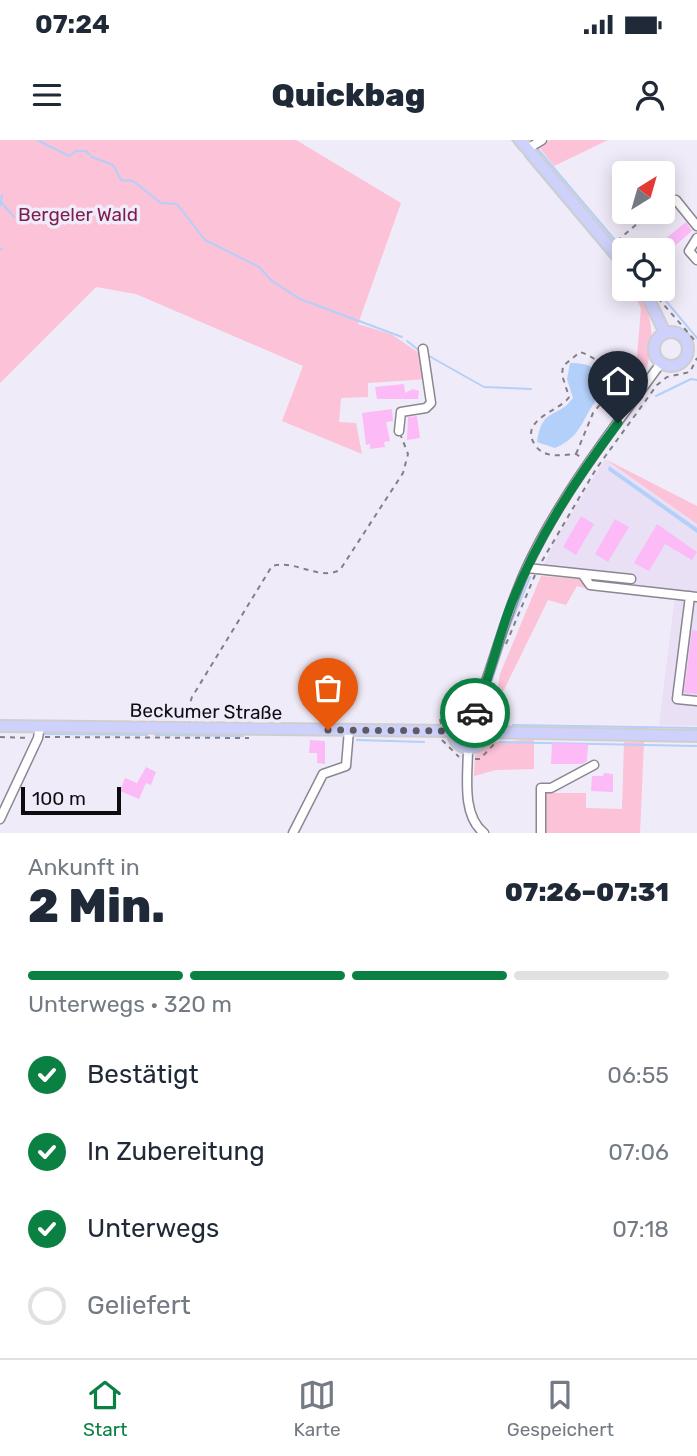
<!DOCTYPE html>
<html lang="de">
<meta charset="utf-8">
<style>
:root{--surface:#fff;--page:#f2f2f3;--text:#1f2937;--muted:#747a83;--line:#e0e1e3;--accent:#0b8043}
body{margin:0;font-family:Rubik,sans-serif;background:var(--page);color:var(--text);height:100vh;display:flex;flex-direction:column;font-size:26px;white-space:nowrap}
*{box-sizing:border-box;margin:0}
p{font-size:23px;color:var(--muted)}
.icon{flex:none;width:38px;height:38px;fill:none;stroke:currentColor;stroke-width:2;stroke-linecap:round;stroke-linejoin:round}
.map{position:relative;height:693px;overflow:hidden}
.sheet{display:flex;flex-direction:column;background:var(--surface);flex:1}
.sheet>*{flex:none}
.needle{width:46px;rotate:37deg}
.fabs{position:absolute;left:612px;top:21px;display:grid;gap:14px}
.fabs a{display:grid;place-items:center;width:63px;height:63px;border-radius:7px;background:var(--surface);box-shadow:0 4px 18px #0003;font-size:35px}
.scale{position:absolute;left:21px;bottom:18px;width:100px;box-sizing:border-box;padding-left:7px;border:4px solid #0e0c11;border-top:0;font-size:19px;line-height:24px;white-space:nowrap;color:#0e0c11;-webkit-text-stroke:5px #f0ebf8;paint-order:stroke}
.pin{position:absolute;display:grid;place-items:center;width:60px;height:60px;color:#fff;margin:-72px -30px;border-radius:50% 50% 50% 0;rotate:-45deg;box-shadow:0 0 7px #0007}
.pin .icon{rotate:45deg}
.courier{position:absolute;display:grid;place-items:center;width:70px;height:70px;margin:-35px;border:5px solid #0b8043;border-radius:50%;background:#fff;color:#222;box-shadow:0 2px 9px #0007}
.summary em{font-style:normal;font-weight:800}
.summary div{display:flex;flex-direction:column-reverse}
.summary{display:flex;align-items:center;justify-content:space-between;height:119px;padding:0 28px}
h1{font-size:46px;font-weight:800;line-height:52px}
.bar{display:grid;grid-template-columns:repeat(4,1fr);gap:10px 7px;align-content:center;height:84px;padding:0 28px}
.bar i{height:9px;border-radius:5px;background:var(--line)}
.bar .active{background:var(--accent)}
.bar p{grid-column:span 4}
ol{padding:0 28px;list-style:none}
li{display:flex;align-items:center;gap:21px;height:77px}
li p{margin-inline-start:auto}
li .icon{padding:7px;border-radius:50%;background:var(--accent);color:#fff;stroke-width:4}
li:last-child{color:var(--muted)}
li i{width:38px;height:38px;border:4px solid var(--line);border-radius:50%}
.status{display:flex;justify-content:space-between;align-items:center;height:49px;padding:0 35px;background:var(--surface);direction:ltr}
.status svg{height:19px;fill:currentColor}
header{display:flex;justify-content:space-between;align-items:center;height:91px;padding:0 28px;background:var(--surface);font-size:32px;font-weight:800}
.tab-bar{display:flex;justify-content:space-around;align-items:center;height:98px;border-top:2px solid var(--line);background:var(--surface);font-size:19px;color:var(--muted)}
.tab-bar a{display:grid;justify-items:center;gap:4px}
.tab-bar .active{color:var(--accent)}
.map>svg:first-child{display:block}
</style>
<div class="status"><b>07:24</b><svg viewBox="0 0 49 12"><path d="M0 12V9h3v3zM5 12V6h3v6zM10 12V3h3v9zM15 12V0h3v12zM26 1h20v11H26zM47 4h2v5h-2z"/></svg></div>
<header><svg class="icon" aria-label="menu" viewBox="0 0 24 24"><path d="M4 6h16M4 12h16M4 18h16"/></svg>Quickbag<svg class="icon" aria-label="person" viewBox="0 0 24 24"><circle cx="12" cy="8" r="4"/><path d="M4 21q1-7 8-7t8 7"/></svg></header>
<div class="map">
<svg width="697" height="693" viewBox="0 0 697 693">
<rect width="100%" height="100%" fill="#f0ebf8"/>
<path fill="#e9e0f5" d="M605,319l92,65v202l-38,-1 16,-128 -90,-9 -12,-20 -30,-2 14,-29z"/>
<path fill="#fbc2d8" d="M0,0h296l105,63 -43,121 33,10 31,21 5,24 -59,4v14l-27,1 -2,24 17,1 6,31 -80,-33 21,-55 -167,-72 -40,-7 -96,96z
M550,0h58l-54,26 -15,-19z
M641,153c15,33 15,68 -7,98l-10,-8 12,-15 5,-59 -5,-13z
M605,319l92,47v18z
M541,436l38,3 6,9 -8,-2 -11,19 -18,-5 -55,112 7,-38z
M534,599v30l-38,1 -22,6 1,-20 11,-13z
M624,602h20l-4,91h-96l-1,-40h43v15l36,1z"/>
<path fill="#b2d0f9" d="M570,223c22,0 30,6 35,28 -24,22 -19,44 -50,57l-18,-6c5,-36 21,-23 36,-44l-6,-19z
M609,326l88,62v5l-89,-63z"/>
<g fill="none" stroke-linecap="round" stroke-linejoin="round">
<path stroke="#b2d0f9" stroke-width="2" d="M512,0l8,10
M39,1l30,15 7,-5h10l6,6 21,8 8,15 12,1 28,22 16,1 28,36 54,27 13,14 28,18 102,38
M537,8l88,104
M525,16l100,119
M1,62l13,15
M0,66l2,-11
M0,109h2
M635,149l6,11
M656,149l41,49
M407,201l14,11
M429,216l55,31 47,2
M656,256l35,-17 6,1
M485,563l23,-73 22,-53
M513,585l184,3
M44,594l103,1
M155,595l88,1
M357,600l67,2
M500,602l197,4"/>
</g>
<path fill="#fcbaf7" d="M686,82l6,9 -29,25v-6h-11z
M404,244l1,9 8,-4 6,2 -1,8h-41l-2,-12z
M392,269l1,12 -7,1 4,19 -6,1 1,5 -15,2v-5l-4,1 -4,-32z
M417,276l3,22 -13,2 1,-23z
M581,376l13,8 -18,31 -13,-8z
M615,379l14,8 -21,35 -13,-8z
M657,384l40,28 -5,8 -27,-16 -16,27 -15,-8z
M692,490l5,1v63l-13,-1z
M310,600l15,1v23l-8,-1v-10h-8z
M552,603l36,1 -1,17 -5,3h-31z
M146,627l10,5 -5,13 -5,-2 -7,16 -19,-8 5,-13 12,5z
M604,633l9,1v18l-22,-1 1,-15h11z"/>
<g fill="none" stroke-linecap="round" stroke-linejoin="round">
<g stroke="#8b8692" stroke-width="11">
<path id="minor" d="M527,9l15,-9
M676,60l21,26
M697,98l-8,13 8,9
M399,291l2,-19 25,-4 5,-5 -8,-54
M527,428l104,11
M583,435l7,10 107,12
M690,456l-13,103 20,2
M473,576c20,-48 31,-99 53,-147 35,-75 87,-140 135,-206
M468,608c0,26 -7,67 16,85
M0,679l38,-81 2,-12
M293,693l30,-59 23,-8 3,-36
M541,693v-45h10l43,-23"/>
</g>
<g stroke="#cfcecf" stroke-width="14">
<path id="major" d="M520,0l105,125
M644,149l21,44
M654 209a17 17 0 1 1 34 0a17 17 0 1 1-34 0Z
M453 592a16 16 0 1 1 32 0a16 16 0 1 1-32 0Z
M0,586l453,5
M485,592l212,4"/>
</g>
<path stroke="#837f88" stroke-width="2" stroke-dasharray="5 5" stroke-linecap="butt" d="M663,61l7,-6
M617,101l34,-29
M658,158l39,45
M576,314l17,-41 18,-22c-2,-20 -12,-33 -31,-39l-17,14 -1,9 7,22c-8,14 -51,22 -34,48 9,14 27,10 41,9l6,4
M542,421l54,-92 61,-84 10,-8 23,-5 7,-14
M506,504l29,-69
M494,543l-6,24 10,16
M184,580l8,-23 80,-131c23,-7 46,15 68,4l63,-97 5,-19 -7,-18
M441,584l-1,-5 19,-14 11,-2
M0,597l29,1
M45,597l204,1
M442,600l17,17
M475,619h5l16,-17"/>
<use href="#minor" stroke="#fff" stroke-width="8"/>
<use href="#major" stroke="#ced1fb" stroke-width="10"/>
</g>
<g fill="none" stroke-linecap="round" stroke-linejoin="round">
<path stroke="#5d5a62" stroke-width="7" stroke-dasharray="0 12.6" d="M328,590l125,1 4,-11 18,-7"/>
<path stroke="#0b8043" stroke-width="9" d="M475,573c15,-36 23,-75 37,-111 26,-65 64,-123 106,-179"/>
</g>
<g text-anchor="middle" stroke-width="7" stroke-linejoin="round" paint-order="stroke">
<g font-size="19" fill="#7e1d50" stroke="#f0ebf8">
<text x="78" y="81">Bergeler Wald</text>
</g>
<g font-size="19" fill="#0e0c11" stroke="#f0ebf8">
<text transform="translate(206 571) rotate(1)" y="7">Beckumer Straße</text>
</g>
</g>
</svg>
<div class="fabs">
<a><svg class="needle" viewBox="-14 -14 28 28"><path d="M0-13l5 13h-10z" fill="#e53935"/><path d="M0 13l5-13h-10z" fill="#747a83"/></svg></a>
<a><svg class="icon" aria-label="locate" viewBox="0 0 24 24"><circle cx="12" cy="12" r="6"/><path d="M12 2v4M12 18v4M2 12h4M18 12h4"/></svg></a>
</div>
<div class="scale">100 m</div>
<div class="pin" style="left:328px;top:590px;background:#ea580c"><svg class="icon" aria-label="bag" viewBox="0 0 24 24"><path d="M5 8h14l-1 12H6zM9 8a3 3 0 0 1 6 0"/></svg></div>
<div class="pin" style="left:618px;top:283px;background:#1f2937"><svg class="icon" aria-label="home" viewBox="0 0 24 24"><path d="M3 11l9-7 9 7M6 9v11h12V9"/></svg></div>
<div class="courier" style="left:475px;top:573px"><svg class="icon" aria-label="car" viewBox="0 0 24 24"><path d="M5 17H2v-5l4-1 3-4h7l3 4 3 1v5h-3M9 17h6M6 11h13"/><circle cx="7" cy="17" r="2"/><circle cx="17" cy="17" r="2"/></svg></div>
</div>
<section class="sheet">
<div class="summary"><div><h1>2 Min.</h1><p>Ankunft in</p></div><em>07:26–07:31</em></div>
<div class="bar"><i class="active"></i><i class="active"></i><i class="active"></i><i></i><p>Unterwegs · 320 m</p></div>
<ol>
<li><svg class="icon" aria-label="check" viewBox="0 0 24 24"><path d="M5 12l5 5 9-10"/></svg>Bestätigt<p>06:55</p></li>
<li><svg class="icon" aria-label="check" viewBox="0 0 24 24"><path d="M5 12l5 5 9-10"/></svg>In Zubereitung<p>07:06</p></li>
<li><svg class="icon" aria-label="check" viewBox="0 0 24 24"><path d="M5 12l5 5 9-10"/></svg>Unterwegs<p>07:18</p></li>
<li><i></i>Geliefert</li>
</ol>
</section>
<nav class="tab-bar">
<a class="active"><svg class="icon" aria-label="home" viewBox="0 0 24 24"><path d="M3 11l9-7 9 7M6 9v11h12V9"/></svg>Start</a>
<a><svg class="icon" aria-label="map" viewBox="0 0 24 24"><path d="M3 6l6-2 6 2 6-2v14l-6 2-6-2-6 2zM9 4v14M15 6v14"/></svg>Karte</a>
<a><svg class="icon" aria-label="saved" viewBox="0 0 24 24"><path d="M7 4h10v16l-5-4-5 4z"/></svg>Gespeichert</a>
</nav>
